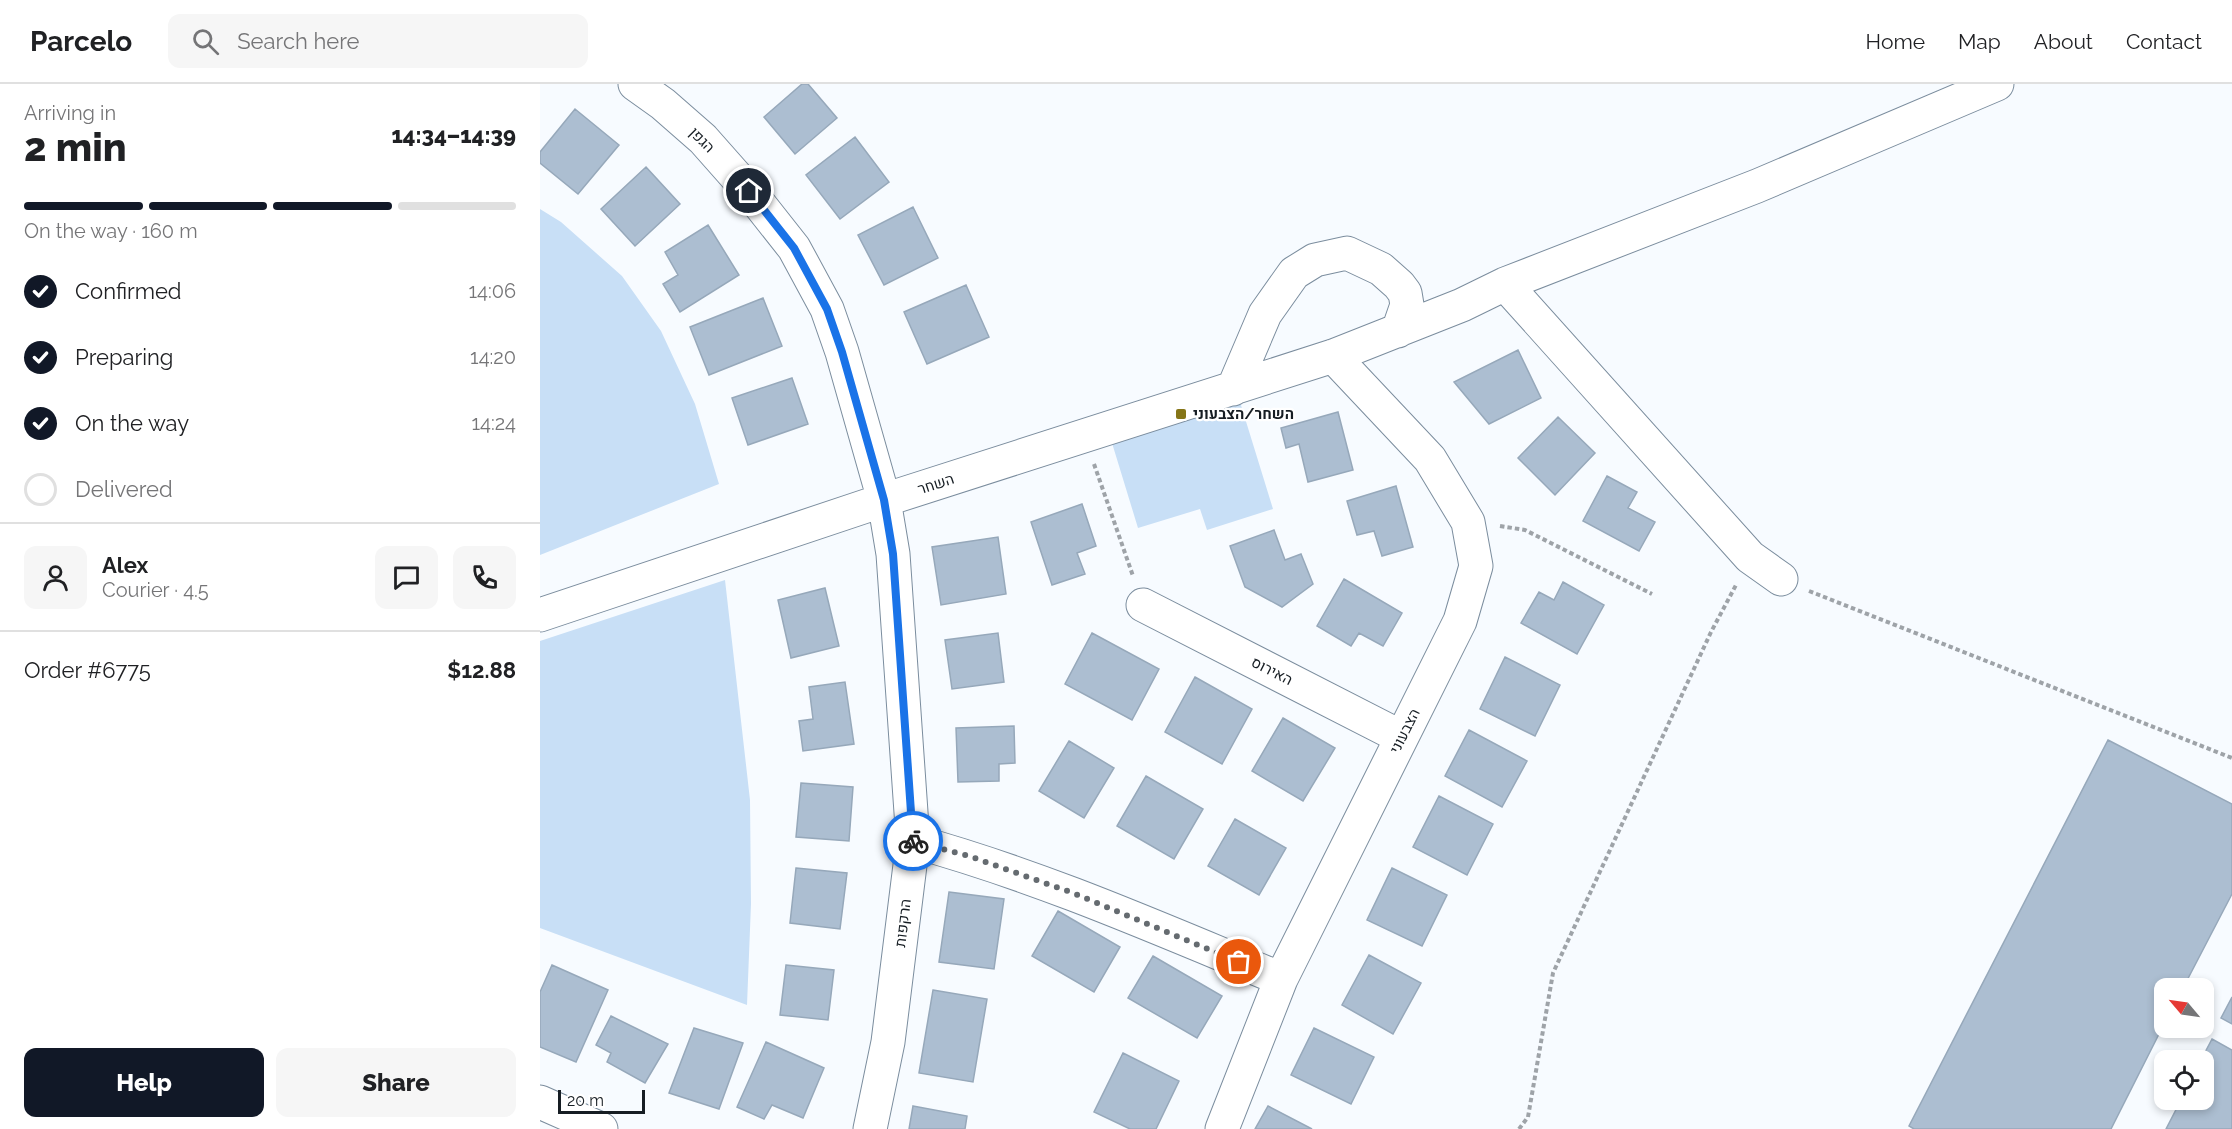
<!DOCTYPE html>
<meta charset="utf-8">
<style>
:root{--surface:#fff;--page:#f6f6f6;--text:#202124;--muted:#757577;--line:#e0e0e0;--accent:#111827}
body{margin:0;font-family:Raleway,Heebo,sans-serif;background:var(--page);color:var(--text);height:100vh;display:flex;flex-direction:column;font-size:22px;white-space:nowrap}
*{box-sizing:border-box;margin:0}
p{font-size:20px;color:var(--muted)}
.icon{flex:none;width:33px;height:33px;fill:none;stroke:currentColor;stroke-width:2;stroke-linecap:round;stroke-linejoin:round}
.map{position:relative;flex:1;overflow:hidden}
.panel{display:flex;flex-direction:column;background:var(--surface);width:540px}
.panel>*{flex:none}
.needle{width:39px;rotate:299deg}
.tools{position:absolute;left:1614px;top:894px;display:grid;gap:12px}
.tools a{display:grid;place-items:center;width:60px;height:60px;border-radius:12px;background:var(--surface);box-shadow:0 3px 9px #0003;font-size:30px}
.scale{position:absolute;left:18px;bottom:15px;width:87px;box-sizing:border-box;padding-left:6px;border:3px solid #161d23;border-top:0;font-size:16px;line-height:21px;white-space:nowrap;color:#161d23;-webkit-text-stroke:4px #fff;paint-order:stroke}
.pin{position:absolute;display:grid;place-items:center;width:51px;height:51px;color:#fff;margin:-26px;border:3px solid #fff;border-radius:50%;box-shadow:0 2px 6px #0007}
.courier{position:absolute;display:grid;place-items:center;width:60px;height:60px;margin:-30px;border:4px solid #1a73e8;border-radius:50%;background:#fff;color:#222;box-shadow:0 2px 8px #0007}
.headline em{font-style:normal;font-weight:800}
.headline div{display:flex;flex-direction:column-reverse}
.headline{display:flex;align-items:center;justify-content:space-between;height:102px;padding:0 24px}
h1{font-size:39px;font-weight:800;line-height:45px}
.bar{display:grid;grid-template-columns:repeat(4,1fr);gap:9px 6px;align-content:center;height:72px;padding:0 24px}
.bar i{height:8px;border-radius:4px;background:var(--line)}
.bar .on{background:var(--accent)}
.bar p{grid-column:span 4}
.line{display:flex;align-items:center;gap:15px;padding:0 24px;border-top:2px solid var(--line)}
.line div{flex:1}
.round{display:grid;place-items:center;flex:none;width:63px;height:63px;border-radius:12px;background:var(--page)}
ol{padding:0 24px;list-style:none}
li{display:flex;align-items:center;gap:18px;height:66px}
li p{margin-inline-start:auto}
li .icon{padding:6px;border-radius:50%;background:var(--accent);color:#fff;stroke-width:4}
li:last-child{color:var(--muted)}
li i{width:33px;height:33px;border:3px solid var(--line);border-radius:50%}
.action{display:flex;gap:12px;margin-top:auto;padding:12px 24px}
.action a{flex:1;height:69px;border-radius:12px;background:var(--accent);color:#fff;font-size:24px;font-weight:800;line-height:69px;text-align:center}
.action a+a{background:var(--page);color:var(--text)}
header{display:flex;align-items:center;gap:36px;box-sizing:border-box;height:84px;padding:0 30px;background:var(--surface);border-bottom:2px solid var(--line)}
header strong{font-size:28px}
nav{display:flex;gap:33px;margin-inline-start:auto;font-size:21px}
.search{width:420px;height:54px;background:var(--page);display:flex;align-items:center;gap:15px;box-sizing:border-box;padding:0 21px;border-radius:12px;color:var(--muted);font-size:22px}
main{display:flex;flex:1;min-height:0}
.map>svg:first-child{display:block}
</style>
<header>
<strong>Parcelo</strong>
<div class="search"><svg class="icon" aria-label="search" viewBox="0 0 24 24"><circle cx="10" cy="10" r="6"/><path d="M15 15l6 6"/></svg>Search here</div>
<nav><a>Home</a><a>Map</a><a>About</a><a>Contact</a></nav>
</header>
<main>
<section class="panel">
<div class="headline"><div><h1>2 min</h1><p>Arriving in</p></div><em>14:34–14:39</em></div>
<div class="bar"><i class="on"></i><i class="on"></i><i class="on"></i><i></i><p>On the way · 160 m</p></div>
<ol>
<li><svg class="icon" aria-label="check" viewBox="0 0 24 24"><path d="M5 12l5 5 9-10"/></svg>Confirmed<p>14:06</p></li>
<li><svg class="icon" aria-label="check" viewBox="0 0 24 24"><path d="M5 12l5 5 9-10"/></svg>Preparing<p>14:20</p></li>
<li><svg class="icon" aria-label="check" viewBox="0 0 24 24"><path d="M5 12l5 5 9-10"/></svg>On the way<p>14:24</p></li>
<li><i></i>Delivered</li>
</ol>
<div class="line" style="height:108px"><a class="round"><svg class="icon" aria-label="person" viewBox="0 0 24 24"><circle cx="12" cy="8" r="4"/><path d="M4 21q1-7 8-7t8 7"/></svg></a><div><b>Alex</b><p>Courier · 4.5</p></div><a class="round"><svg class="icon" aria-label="chat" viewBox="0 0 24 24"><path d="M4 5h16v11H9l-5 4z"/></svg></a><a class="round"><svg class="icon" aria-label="phone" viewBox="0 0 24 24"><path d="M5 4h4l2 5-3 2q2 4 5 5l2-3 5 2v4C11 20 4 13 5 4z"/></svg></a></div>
<div class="line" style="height:78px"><div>Order #6775</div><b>$12.88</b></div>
<div class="action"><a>Help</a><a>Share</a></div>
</section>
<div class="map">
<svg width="1692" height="1045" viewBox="0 0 1692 1045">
<rect width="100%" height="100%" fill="#f7fbff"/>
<path fill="#c8dff6" d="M0,125l21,13 61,54 39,55 34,73 24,80 -179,71z
M700,318l33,107 -66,21 -7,-21 -62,19 -26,-85z
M185,496l25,220 1,104 -4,101 -207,-77v-287z"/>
<path fill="#acbed1" stroke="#96a8ba" stroke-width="1.5" d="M262,0h6l29,34 -42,36 -31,-37z
M35,25l44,36 -41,49 -38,-31v-11z
M315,53l34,45 -49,37 -34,-44z
M106,83l34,37 -45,42 -34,-37z
M373,123l25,51 -54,27 -26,-50z
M168,141l31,50 -59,37 -17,-28 15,-9 -13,-23z
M426,201l23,52 -62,27 -23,-52z
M223,214l19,48 -73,29 -19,-48z
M978,266l23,48 -52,26 -35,-42z
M252,294l16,46 -60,21 -16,-47z
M798,328l15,58 -45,12 -9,-38 -13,4 -5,-20z
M1018,333l37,36 -40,42 -37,-37z
M1067,392l30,16 -9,16 27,14 -16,29 -56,-30z
M856,402l17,61 -31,9 -8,-25 -17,4 -10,-34z
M542,420l14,42 -19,7 8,21 -33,11 -21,-63z
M734,446l11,30 16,-6 12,30 -31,23 -37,-20 -15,-41z
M458,453l8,57 -65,11 -9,-58z
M804,495l58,34 -19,33 -24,-13 -8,13 -34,-20z
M1023,498l41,23 -27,49 -56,-31 18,-31 15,8z
M285,504l14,58 -48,12 -13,-58z
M458,549l6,49 -52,7 -7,-49z
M552,549l67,36 -27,51 -67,-36z
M965,573l55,28 -25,51 -55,-27z
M655,593l57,32 -30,55 -57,-32z
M305,598l9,62 -51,7 -4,-30 14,-2 -4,-32z
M743,634l52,30 -32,53 -51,-30z
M474,642l1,37 -16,1v17l-41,1 -2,-54z
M929,646l58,31 -25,46 -57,-31z
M1568,656l124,64v90l-49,94h-19v36l-53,105h-197l-5,-3z
M529,657l45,27 -30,50 -45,-27z
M606,692l57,33 -29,50 -57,-33z
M261,699l52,4 -4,54 -53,-4z
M899,712l54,28 -26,51 -54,-28z
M695,735l51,29 -27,47 -51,-29z
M256,784l51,5 -7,56 -50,-6z
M852,784l55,27 -25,51 -55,-26z
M409,808l55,7 -10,70 -55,-7z
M518,827l62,36 -26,45 -62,-36z
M829,871l52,28 -28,51 -51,-29z
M613,872l69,40 -25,42 -69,-40z
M12,881l56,25 -32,72 -36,-15v-55z
M246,881l48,5 -6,50 -48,-5z
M393,906l54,9 -14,83 -54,-9z
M1692,913v27l-11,-6z
M71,932l57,28 -23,39 -38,-21 4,-9 -15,-8z
M154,944l49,15 -24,66 -50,-16z
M774,944l60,29 -23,47 -60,-29z
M1672,955l20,11v79h-66l15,-29h23v-40h-3z
M226,958l58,26 -21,50 -31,-13 -8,14 -27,-12z
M583,969l56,28 -23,48h-26l-36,-17z
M373,1022l54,10 -2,13h-56z
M728,1022l44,23h-57z"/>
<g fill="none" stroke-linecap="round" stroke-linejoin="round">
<g stroke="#7b8d9e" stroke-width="35">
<path id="minor" d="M95,0l28,20 40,35 46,52 45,57 33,61 15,43 42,148 9,54 20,287 -25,201 -18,87
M965,200l245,273 31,22
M693,305l32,-75 29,-41 21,-13 32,-7 34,16 18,16 6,8 2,12 -9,26
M603,521l258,132
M0,531l344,-115 449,-144 129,-51 43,-21 252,-98 240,-102
M373,757c127,35 247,88 368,138
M0,1018l61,27
M682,1045l59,-150 179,-358 16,-55 -8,-44 -38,-63 -97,-103"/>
</g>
<path stroke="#9ea3a8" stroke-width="4" stroke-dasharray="4.5 3" stroke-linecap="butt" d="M554,380l39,112
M960,442l25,4 127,64
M1269,507l423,167
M979,1045l9,-12 25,-144 158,-341 25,-47"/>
<use href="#minor" stroke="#fff" stroke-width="33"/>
</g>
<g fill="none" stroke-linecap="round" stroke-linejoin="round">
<path stroke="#656b70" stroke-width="6" stroke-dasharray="0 10.8" d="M373,757l56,15 104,37 166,69"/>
<path stroke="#1a73e8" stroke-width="8" d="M209,107l45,57 33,61 15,43 42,148 9,54 20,287"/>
</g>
<rect fill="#857517" stroke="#fff" stroke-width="2" x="635" y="324" width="12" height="12" rx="3"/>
<g text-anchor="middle" stroke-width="4.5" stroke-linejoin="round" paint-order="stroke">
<g font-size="15" fill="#161d23" stroke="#fff">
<text transform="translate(162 56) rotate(45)" y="5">הגפן</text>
<text transform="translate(396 400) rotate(-18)" y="5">השחר</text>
<text transform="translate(732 587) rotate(27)" y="5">האירוס</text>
<text transform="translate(865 647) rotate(-63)" y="5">הצבעוני</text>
<text transform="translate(363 839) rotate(-83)" y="5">הרקפות</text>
</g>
<g font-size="15" font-weight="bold" fill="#161d23" stroke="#fff" text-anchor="start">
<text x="653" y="335">השחר/הצבעוני</text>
</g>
</g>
</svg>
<div class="tools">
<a><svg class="needle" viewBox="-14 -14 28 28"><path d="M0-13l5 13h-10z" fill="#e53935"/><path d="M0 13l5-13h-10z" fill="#757577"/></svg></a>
<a><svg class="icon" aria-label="locate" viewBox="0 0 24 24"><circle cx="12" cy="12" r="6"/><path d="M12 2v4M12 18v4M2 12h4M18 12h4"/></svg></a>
</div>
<div class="scale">20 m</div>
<div class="pin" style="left:699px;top:878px;background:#ea580c"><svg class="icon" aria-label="bag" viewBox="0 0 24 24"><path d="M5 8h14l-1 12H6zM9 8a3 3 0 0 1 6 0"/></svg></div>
<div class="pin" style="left:209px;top:107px;background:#1f2937"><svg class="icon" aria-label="home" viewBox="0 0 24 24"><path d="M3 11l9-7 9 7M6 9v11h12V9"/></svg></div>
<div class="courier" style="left:373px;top:757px"><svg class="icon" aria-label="bike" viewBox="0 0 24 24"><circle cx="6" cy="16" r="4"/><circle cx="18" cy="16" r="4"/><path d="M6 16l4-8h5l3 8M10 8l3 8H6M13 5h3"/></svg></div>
</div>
</main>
